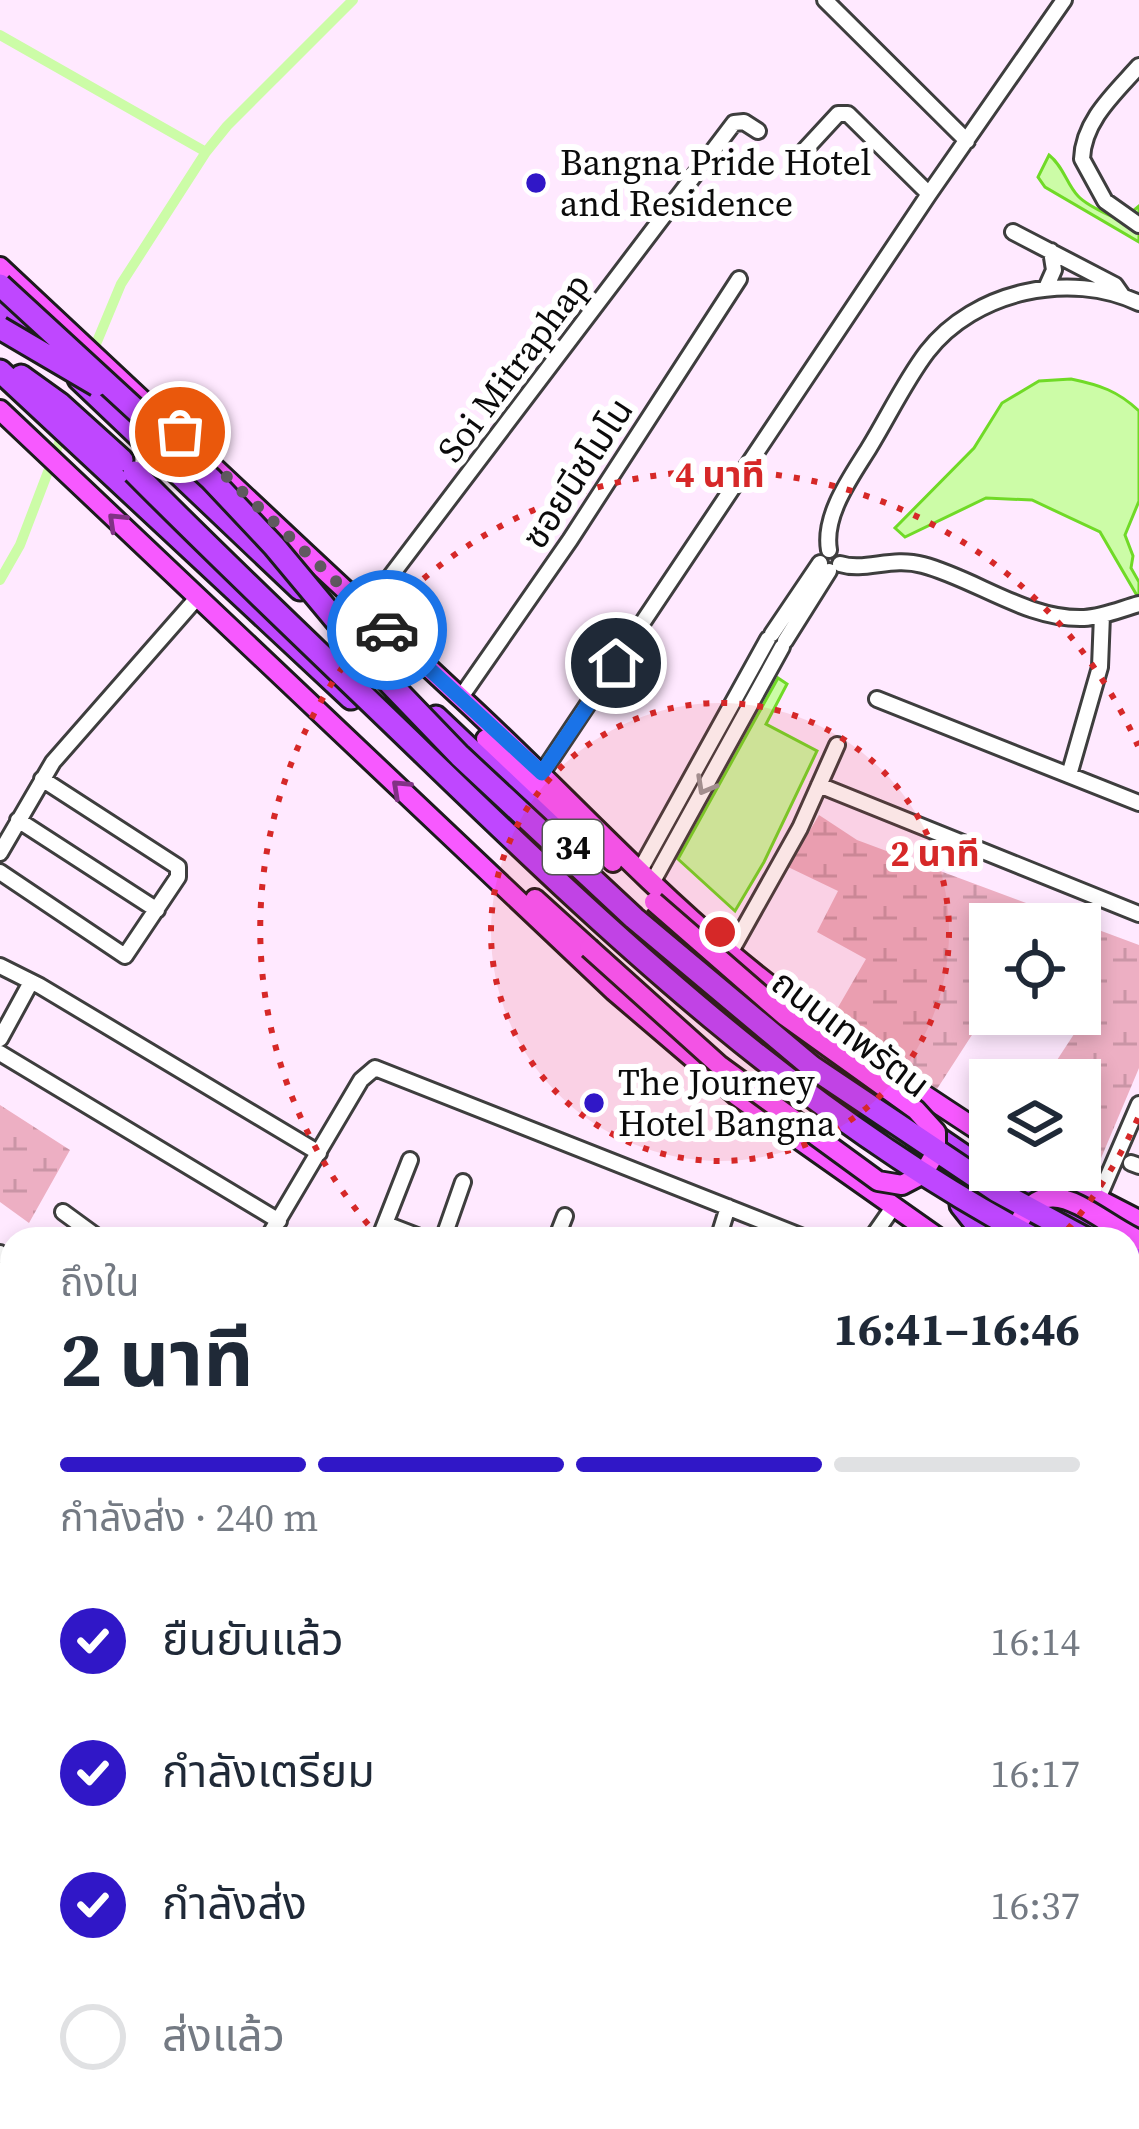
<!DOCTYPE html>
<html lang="th">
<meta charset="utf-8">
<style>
:root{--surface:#fff;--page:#f6f6f7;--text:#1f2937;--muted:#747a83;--line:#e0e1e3;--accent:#3017c7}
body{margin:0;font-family:"Source Serif 4","Noto Sans Thai",serif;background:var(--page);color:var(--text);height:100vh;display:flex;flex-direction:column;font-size:45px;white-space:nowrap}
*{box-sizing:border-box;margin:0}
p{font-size:39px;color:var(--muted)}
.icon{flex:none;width:66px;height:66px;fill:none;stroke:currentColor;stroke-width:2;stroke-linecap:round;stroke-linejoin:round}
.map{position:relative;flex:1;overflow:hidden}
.sheet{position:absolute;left:0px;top:1227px;width:1140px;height:903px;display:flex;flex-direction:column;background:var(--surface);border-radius:36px 36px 0 0;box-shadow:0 6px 18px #0003}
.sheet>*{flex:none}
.buttons{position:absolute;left:969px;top:903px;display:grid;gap:24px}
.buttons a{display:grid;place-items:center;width:132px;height:132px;border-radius:0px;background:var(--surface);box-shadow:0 6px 18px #0003;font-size:60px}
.pin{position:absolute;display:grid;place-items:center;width:102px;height:102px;color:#fff;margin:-51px;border:6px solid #fff;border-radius:50%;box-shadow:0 3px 12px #0007}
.courier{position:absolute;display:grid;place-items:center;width:120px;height:120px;margin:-60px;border:9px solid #1a73e8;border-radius:50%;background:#fff;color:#222;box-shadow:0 3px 15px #0007}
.summary em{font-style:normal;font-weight:700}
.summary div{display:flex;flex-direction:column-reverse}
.summary{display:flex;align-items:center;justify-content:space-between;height:204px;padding:0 60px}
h1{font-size:78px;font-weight:700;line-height:90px}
.bar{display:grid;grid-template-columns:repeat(4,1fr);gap:18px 12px;align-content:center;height:144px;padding:0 60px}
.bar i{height:15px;border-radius:9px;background:var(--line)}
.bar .current{background:var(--accent)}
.bar p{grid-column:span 4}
ol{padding:0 60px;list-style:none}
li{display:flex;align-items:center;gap:36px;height:132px}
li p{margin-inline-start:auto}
li .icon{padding:12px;border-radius:50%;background:var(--accent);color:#fff;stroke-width:4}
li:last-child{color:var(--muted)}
li i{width:66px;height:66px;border:6px solid var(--line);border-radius:50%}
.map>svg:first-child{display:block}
</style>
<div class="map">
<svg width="1139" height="2129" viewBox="0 0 1139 2129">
<defs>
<pattern id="wetland-marsh" width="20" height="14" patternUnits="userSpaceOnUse" patternTransform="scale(3)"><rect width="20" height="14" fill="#edafc3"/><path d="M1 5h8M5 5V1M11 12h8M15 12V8" fill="none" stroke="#ca95a6"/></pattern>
</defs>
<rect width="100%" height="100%" fill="#ffe9ff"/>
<path fill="url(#wetland-marsh)" d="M819,815l38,25 282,105v123l-48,114 -20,-12h9v-90h-36l32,-49 -38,-17h42v-90h-90v83l-53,82 -104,-73 33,-57 -49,-27 21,-41 -50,-24z
M0,1105l70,45 -41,73 -29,-21z"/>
<path fill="#ccfca7" stroke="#70da27" stroke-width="3" d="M1049,155c15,12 17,28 29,41 10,11 30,18 43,25l18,-15v9l-11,10 11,7v10l-94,-55 -7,-10z
M1071,379c29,6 47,12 68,32v90l-14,34 8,21 -2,12 8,14v17l-39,-67 -68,-32 -46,-2 -81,39 -10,-9 79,-80 28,-45 37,-22z
M778,678l9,6 -21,40 51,27 -53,111 -29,49 -57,-52z"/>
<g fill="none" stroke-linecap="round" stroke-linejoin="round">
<path stroke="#ccfca7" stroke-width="10" d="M0,35l206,117
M91,356l30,-72 85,-132 21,-26 126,-126
M0,580l20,-35 44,-115"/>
<g stroke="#3e3e3e" stroke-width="20">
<path id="minor" d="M825,0l142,141
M1139,66c-24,27 -56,55 -57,93l23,42 34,24
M802,153l36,-39h10l81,80
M1013,232l102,53 7,10
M1046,288l8,-18 -3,-19
M829,550c-6,-35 22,-73 40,-102 19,-31 36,-67 58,-96 47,-61 143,-82 212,-49
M840,564c26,8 51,-8 83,1 53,14 104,55 161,53 19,-1 37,-9 55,-14
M365,610l369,-487 10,-1 14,9
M772,634l48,-71
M785,641l44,-70
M461,697l109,-157 169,-261
M877,699l262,104
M542,773l387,-579 135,-194
M1069,775l31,-108 2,-52
M819,785l320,129
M18,820l139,90
M0,853l53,-91 143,-163
M0,872l125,84 53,-79v-10l-136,-88
M639,872l129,-233
M652,883l130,-236
M730,953l70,-125 37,-83
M0,966l40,20 279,167
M0,1039l31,-57
M0,1053l279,168
M1131,1163l8,3
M1098,1199l41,-95
M63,1212l37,27
M386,1224l39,15
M267,1239l94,-159 14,-12 433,171
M379,1239l31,-79
M443,1239l20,-57
M556,1239l9,-23
M718,1239l10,-32
M871,1239l23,-33
M0,1253l12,9
M0,1334l12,9
M0,1420l12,9
M0,1506l12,8
M1128,1532l11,-29
M0,1591l12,9
M1128,1687l11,-28
M1128,1733l11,3
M0,1773l12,-16
M0,1874l12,-15
M1128,1876l11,-28
M1128,1906l11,5
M1128,1955l11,5
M0,1984l12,-12
M1128,2013l11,-19
M0,2065l12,-12
M437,2118l11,11
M616,2118l14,11
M703,2118l15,11
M782,2118l18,11
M841,2118l20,11
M935,2118l24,11
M368,2121l8,8
M29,2129l12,-11
M475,2129l10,-11
M522,2129l9,-11
M871,2129l7,-11
M1058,2129l7,-11"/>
</g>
<g stroke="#1c1c1c" stroke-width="24">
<path id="major" d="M0,267c152,144 306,286 459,429 92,84 176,177 271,257 81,68 171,127 260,185
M0,410l614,581 123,105 203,143
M486,739l127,123
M535,899l54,49
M1061,1180l78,40
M1128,1323l11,5
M1128,1342l11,5"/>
</g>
<g stroke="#1c1c1c" stroke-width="27">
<path id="highway" d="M0,304l52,49
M0,371l351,327
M21,376l39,28 62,56
M79,379l221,210
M436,717l134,127
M669,934l150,123 183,125 107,57
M1003,1170c24,1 45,19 68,15
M961,1205l27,34
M1128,1249l11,6
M1128,1272l11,6
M1128,1295l11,5"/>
</g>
<use href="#minor" stroke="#fff" stroke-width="14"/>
<use href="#major" stroke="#f759ff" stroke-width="18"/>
<use href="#highway" stroke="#bf47ff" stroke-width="21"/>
<g stroke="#1c1c1c" stroke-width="24" stroke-linecap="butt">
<path id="major-bridge" d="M589,948l130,117 159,116 24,4 21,-11 13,-22v-20l-20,-22 -131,-94 -131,-114
M1012,1239c28,-82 79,-21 127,1"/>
</g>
<g stroke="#1c1c1c" stroke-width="27" stroke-linecap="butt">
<path id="highway-bridge" d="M0,285l211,194 63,67 106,127 80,83 174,162 178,149 185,124 89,48
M0,328l97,57
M134,472c94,95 192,187 288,280 187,181 381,365 613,487"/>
</g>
<use href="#major-bridge" stroke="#f759ff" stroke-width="18"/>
<use href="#highway-bridge" stroke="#bf47ff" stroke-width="21"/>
</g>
<defs><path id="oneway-chevron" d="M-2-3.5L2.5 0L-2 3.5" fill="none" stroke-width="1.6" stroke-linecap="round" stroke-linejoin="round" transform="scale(3)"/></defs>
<g stroke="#813285">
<use href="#oneway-chevron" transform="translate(116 521) rotate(-136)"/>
<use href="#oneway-chevron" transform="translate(400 788) rotate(-137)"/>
</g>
<use stroke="#9d9d9d" href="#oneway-chevron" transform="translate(705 786) rotate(119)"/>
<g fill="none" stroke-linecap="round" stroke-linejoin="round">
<path stroke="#605960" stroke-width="12" stroke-dasharray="0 21.6" d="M180,432l207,198"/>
<path stroke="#1a73e8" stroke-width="15" d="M387,630l155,143 74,-110"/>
</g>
<circle cx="720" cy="932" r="229" fill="#d62828" fill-opacity=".12"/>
<g fill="none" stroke="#d62828" stroke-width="6" stroke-dasharray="6 12">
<circle cx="720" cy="932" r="229"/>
<path d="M1138 1118A458 458 0 0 1 1060 1238M380 1238A458 458 0 1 1 1138 746"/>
</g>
<g fill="#3017c7" stroke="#fff" stroke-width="4.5">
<circle cx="536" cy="183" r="12"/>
<circle cx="594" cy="1103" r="12"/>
</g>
<g text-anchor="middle" stroke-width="12" stroke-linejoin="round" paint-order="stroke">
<rect fill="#fff" stroke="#545454" stroke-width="3" x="543" y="820" width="60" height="54" rx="9"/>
<g font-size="33" font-weight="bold" fill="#0b0b0b">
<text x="573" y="859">34</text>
</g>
<g font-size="36" fill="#0b0b0b" stroke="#fff" text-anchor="start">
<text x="560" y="175">Bangna Pride Hotel<tspan x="560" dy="41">and Residence</tspan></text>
<text x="618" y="1095">The Journey<tspan x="618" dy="41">Hotel Bangna</tspan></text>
</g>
<g font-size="36" fill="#0b0b0b" stroke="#fff">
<text transform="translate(513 367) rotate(-53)" y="13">Soi Mitraphap</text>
<text transform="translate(577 473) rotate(-57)" y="13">ซอยนีชโมโน</text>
<text transform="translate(851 1033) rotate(37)" y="13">ถนนเทพรัตน</text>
</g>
</g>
<circle cx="720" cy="932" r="18" fill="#d62828" stroke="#fff" stroke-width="6"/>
<g font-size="36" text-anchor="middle" font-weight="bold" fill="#d62828" stroke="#fff" stroke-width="12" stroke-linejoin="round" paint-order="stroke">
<text x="720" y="487">4 นาที</text>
<text x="935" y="866">2 นาที</text>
</g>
</svg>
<div class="buttons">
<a><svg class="icon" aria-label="locate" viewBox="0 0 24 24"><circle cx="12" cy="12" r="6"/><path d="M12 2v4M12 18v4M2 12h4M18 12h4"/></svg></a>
<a><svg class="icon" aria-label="layers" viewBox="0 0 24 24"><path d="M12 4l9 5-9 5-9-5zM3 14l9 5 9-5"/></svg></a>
</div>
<div class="pin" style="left:180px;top:432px;background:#ea580c"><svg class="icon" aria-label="bag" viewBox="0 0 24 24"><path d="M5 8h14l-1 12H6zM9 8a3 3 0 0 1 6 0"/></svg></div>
<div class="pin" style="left:616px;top:663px;background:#1f2937"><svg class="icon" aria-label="home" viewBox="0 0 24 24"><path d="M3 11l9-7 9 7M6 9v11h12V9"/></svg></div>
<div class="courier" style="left:387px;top:630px"><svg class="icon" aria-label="car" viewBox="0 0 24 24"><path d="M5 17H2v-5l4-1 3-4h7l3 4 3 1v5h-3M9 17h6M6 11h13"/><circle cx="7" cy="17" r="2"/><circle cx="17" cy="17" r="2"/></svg></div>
<section class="sheet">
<div class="summary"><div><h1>2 นาที</h1><p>ถึงใน</p></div><em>16:41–16:46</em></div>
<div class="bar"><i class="current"></i><i class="current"></i><i class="current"></i><i></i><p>กำลังส่ง · 240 m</p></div>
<ol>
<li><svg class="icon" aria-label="check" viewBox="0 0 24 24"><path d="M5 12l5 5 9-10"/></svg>ยืนยันแล้ว<p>16:14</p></li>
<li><svg class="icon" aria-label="check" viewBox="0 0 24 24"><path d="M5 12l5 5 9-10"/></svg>กำลังเตรียม<p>16:17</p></li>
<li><svg class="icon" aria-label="check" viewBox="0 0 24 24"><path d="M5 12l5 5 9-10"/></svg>กำลังส่ง<p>16:37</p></li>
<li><i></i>ส่งแล้ว</li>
</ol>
</section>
</div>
